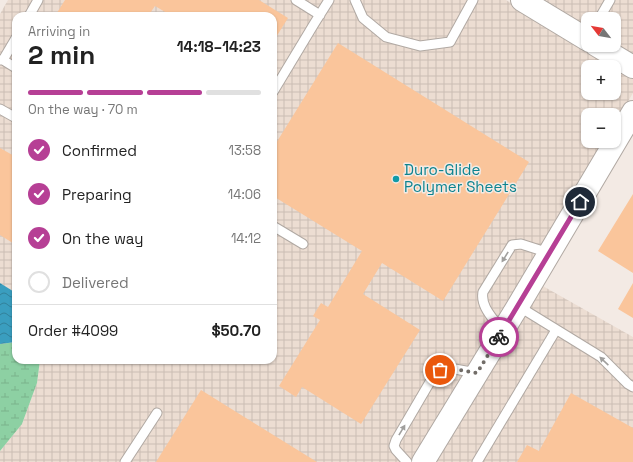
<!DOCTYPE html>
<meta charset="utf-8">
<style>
:root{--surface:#fff;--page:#f6f6f6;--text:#222;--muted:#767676;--line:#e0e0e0;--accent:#b63f95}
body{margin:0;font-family:"Space Grotesk",sans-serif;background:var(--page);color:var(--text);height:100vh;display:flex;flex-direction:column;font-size:15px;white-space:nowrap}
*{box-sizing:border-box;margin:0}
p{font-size:13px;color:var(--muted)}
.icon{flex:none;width:22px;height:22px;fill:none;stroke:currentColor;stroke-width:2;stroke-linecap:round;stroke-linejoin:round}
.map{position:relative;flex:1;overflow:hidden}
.drawer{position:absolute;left:12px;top:12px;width:265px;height:352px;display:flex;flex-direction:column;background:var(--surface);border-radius:12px;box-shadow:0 1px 3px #0004}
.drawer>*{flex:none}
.needle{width:26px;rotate:301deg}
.fabs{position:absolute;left:581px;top:12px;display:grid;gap:8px}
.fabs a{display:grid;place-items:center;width:40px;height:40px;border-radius:8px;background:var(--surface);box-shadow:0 1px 3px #0004;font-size:20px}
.pin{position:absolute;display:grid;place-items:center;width:34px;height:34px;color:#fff;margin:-17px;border:2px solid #fff;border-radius:50%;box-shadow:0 1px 4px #0007}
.courier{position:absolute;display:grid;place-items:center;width:40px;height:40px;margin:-20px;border:3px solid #b63f95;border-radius:50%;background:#fff;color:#222;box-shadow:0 1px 5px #0007}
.overview em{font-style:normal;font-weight:600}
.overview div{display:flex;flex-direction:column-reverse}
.overview{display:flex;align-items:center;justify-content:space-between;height:68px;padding:0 16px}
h1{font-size:26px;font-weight:600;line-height:30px}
.bar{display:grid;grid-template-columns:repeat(4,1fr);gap:6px 4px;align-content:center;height:48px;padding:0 16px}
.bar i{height:5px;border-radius:3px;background:var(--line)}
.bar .current{background:var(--accent)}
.bar p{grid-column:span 4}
.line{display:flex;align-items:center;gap:10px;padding:0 16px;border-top:1px solid var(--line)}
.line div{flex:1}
ol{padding:0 16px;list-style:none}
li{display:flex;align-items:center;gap:12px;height:44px}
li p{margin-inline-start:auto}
li .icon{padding:4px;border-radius:50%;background:var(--accent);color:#fff;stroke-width:4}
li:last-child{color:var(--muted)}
li i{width:22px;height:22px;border:2px solid var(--line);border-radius:50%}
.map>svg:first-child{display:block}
</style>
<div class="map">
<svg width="633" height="462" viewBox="0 0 633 462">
<defs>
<pattern id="industrial-grid" width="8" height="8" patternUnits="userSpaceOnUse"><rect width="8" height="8" fill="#ecddd2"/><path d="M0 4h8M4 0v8" fill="none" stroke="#cbbeb4"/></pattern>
<pattern id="wetland-marsh" width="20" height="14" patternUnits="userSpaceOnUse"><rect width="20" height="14" fill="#8dd0a3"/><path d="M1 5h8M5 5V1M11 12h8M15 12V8" fill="none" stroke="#7ab38c"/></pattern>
<pattern id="water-waves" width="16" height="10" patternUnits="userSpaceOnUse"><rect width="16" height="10" fill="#3a9ebf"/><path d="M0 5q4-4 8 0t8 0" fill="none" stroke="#31819b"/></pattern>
</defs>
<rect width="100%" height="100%" fill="#f3eae4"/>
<path fill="url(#industrial-grid)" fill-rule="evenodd" d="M8,0h498l127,77v16l-19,32v-10h-26v26h17l-95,160 -98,161h-412v-11l22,-27 15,-41 3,-23h233v-344h-257v277l-16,-10v-269zM588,67h26v26h-26z
M538,0h95v57l-19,-12v-26h-26v11z
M541,285l92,52v125h-199z"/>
<path fill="url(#wetland-marsh)" d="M16,342v18h24l-3,23 -15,41 -22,27v-107z"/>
<path fill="url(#water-waves)" d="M0,283l16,10v49l-16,2z"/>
<path fill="#fac59b" d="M65,0h194l29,18 -15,24v-26h-101l-17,-10 -7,10h-93z
M338,43l191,119 -86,139 -61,-38 -19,31 57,36 -59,94 -59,-37 -6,10 -17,-11 41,-66 -7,-4 8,-13 7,4 34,-56 -89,-55v-48z
M0,148l16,9v88l-16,-10z
M633,194v79l-35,-22z
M633,283v35l-15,-9z
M201,390l116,72h-161z
M571,393l62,35v34h-116l10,-17 12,6z"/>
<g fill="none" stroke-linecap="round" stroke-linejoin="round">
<g stroke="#b1a9a3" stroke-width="11">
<path id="lane" d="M296,0l24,15
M355,0l8,18 23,19 34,9 30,-4 23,-42
M29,16l9,-16
M599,19l11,-19
M0,60h3l13,8
M3,60l13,-22
M273,92l41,-68 15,-24
M0,109l16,9
M273,226l30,18
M518,306l83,51 27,27 5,3
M502,331c-8,-12 -22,-24 -19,-39l29,-47 9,-1 28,9
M125,462l32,-49
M407,462l-11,-12 -2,-4 2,-6 38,-65 6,-5 9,-2 28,5
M477,462l79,-132"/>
</g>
<g stroke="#b1a9a3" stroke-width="24">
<path id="secondary" d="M522,0l66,40
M596,45l37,22
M423,462l95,-156 115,-194"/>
</g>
<use href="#lane" stroke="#fff" stroke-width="9"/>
<use href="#secondary" stroke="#fff" stroke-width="22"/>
</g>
<defs><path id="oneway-solid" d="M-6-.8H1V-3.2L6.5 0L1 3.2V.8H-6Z"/></defs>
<g fill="#a09f9d">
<use href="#oneway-solid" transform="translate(505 257) rotate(122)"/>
<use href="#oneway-solid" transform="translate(604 361) rotate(-137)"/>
<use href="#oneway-solid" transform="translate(402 430) rotate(-59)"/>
</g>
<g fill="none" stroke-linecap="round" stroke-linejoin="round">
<path stroke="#726d68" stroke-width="4" stroke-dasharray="0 7.2" d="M440,370l9,-2 28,5 22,-36"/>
<path stroke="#b63f95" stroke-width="5" d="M499,337l81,-135"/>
</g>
<circle fill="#0f9aa8" stroke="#f3eae4" stroke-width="1.5" cx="396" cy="179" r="4"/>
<g text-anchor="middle" stroke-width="3" stroke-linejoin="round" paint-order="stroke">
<g font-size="15" fill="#0d838f" stroke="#f3eae4" text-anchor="start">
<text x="404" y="175">Duro-Glide<tspan x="404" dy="17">Polymer Sheets</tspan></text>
</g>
</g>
</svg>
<div class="fabs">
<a><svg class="needle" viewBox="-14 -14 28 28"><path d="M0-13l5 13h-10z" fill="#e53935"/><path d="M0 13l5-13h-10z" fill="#767676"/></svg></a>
<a>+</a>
<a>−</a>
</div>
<div class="pin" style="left:440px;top:370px;background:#ea580c"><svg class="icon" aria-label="bag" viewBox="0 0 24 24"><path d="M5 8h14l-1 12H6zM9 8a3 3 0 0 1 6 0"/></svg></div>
<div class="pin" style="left:580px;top:202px;background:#1f2937"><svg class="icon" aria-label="home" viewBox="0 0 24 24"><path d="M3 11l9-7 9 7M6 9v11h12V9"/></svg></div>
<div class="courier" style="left:499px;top:337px"><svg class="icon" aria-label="bike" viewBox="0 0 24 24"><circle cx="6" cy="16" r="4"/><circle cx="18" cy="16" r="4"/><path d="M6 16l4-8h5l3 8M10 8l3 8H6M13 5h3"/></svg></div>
<section class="drawer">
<div class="overview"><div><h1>2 min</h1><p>Arriving in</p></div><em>14:18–14:23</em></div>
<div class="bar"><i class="current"></i><i class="current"></i><i class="current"></i><i></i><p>On the way · 70 m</p></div>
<ol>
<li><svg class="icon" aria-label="check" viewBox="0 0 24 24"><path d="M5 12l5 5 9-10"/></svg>Confirmed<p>13:58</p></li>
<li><svg class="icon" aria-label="check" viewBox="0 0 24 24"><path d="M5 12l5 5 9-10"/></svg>Preparing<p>14:06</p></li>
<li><svg class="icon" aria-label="check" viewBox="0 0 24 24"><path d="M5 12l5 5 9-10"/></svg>On the way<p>14:12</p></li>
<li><i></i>Delivered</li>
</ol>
<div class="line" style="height:52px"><div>Order #4099</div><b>$50.70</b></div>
</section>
</div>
